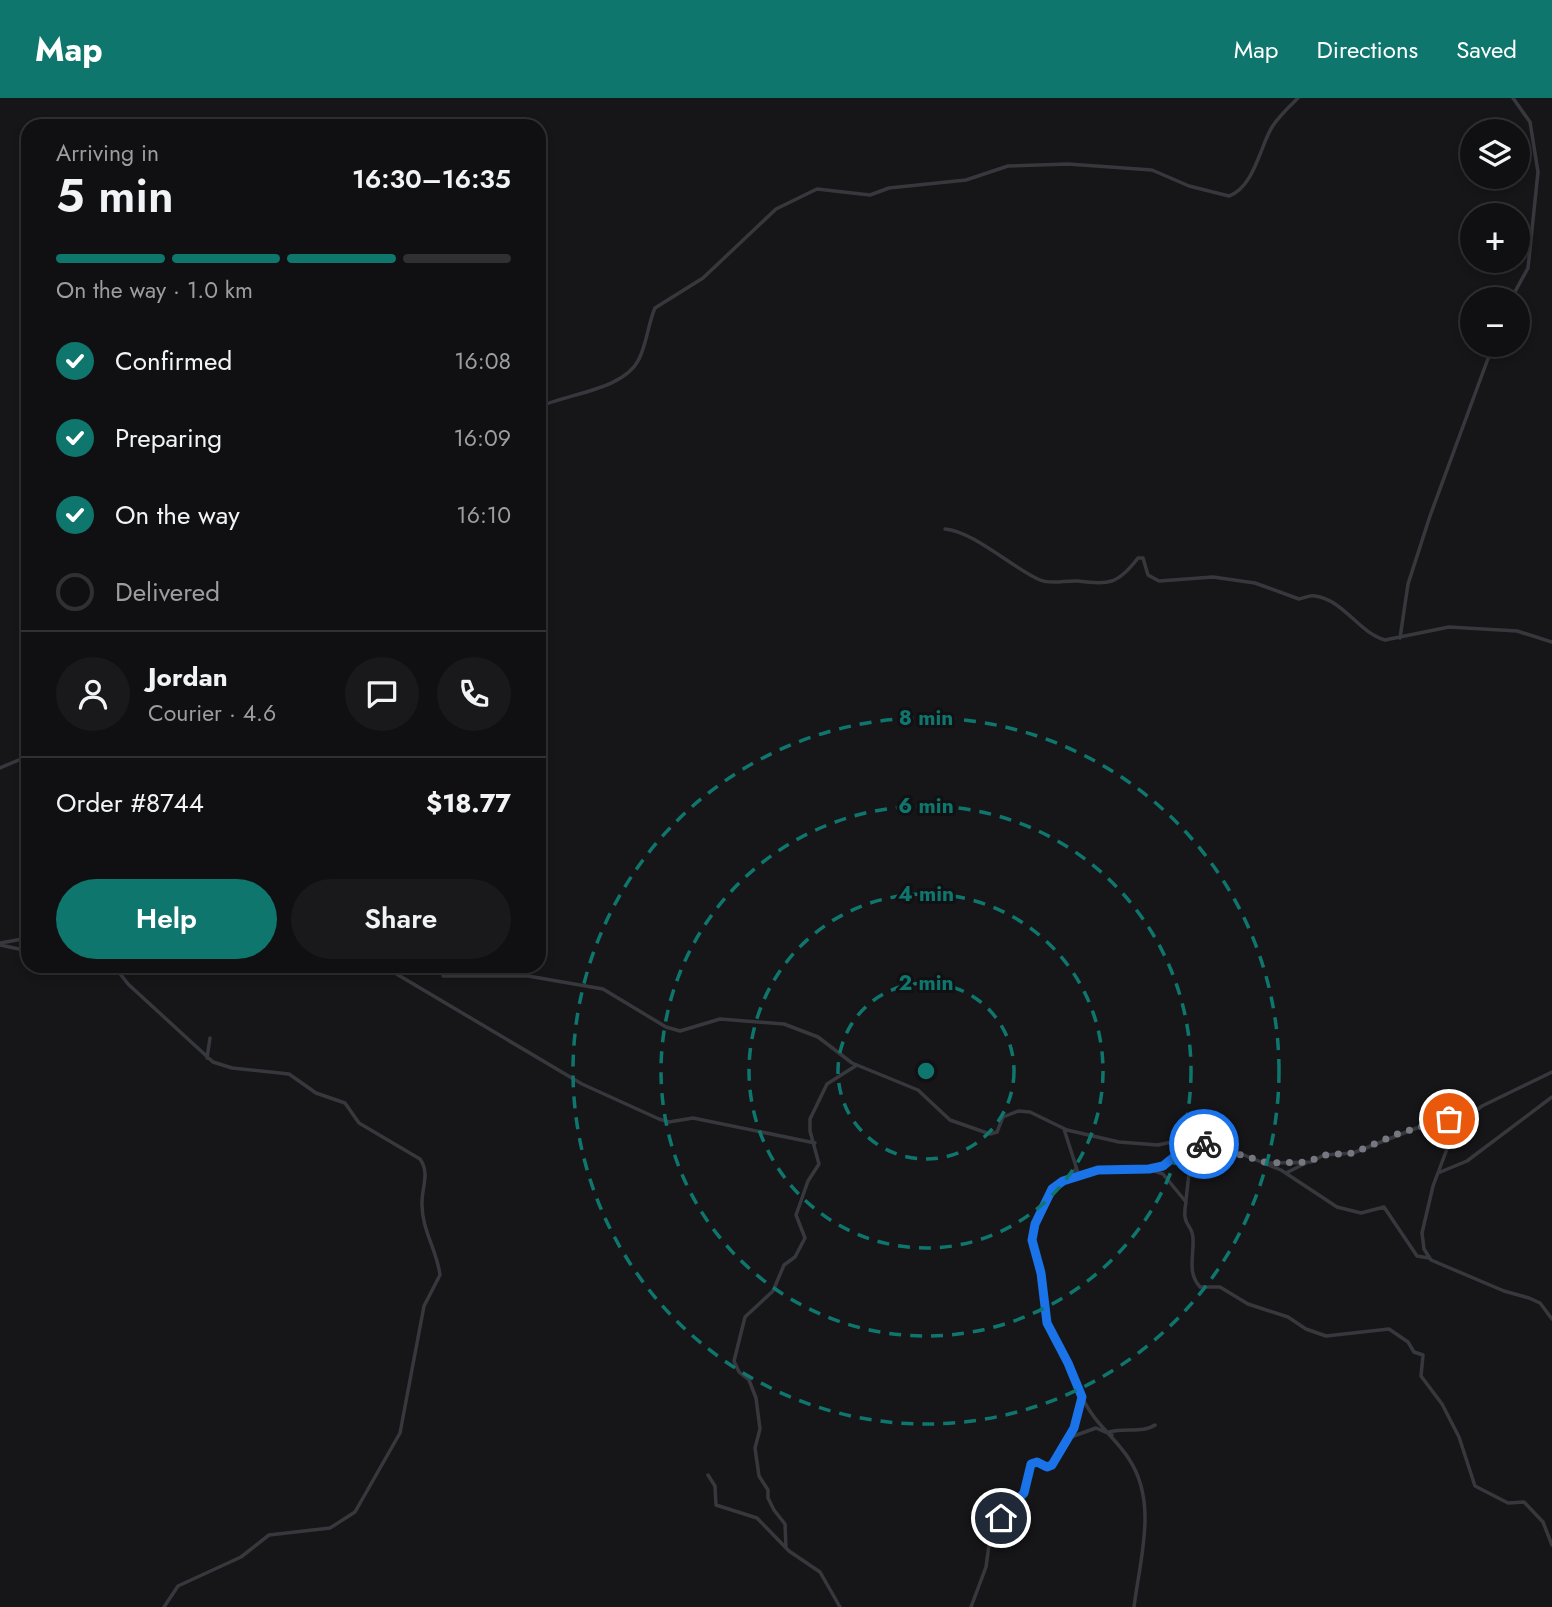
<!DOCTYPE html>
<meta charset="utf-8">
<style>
:root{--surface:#101012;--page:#19191b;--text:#f1f3f6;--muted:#9c9d9f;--line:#303032;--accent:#0f766e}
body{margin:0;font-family:Jost,sans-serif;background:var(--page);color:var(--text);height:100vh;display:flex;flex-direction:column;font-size:26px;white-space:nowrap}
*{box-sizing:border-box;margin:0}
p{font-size:23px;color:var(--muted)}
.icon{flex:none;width:38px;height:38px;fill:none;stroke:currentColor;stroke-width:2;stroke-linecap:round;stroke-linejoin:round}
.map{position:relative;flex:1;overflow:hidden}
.side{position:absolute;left:21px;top:21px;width:525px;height:854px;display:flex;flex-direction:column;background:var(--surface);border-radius:21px;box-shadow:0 4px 10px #0003,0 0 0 2px var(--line)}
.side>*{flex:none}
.tools{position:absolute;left:1460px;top:21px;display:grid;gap:14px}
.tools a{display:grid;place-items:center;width:70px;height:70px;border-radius:50%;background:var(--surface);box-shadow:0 4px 10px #0003,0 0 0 2px var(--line);font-size:35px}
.pin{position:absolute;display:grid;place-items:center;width:60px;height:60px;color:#fff;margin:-30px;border:4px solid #fff;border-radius:50%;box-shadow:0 2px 7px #0007}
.courier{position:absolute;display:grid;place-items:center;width:70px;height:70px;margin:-35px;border:5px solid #1a73e8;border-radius:50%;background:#fff;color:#222;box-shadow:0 2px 9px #0007}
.head em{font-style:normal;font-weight:600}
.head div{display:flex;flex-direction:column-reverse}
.head{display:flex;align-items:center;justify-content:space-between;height:119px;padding:0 35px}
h1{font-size:46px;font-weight:600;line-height:52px}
.bar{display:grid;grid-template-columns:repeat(4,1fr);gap:10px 7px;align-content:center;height:84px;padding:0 35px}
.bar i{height:9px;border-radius:5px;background:var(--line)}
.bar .selected{background:var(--accent)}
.bar p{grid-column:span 4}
.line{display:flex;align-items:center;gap:18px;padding:0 35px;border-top:2px solid var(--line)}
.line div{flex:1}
.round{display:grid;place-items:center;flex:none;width:74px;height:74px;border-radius:37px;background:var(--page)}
ol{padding:0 35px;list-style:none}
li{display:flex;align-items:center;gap:21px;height:77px}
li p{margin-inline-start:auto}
li .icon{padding:7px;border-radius:50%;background:var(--accent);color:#fff;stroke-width:4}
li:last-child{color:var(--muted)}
li i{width:38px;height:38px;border:4px solid var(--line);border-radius:50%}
.button{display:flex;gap:14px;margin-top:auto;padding:14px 35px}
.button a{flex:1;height:80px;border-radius:42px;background:var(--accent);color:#fff;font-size:28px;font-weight:600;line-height:80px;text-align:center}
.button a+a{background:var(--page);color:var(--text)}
header{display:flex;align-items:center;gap:42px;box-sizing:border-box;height:98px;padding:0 35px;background:var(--accent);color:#fff}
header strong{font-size:33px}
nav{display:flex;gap:38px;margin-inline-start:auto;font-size:24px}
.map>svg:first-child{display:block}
</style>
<header>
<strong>Map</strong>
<nav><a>Map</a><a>Directions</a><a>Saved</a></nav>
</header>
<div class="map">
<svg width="1552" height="1509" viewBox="0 0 1552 1509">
<rect width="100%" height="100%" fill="#161618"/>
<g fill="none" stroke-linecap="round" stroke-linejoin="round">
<path stroke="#37383d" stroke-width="3.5" d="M1511,201l17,-31 10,-96 -8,-50 -17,-24
M539,309c30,-14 85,-17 100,-48 8,-16 9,-35 16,-51l48,-30 73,-69 41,-20 53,6 19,-7 77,-8 42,-14 60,-2 84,6 37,16 40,10c25,-9 31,-49 43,-69 7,-11 17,-20 26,-29
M945,431c28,2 69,40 95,51 12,5 25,0 38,1 32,4 40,3 60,-23h5l5,17 11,6 54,-4 42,6 44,16c6,-1 10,-4 16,-3 29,4 44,37 70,44l64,-13 68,4 35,11
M1400,540l8,-54 22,-68 63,-171
M0,670l28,-12
M0,845l28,-5
M0,847l28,6
M114,868l14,18 85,78 19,6 57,6 27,19 29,10 14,20 61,36c10,14 2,28 2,43 -1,27 15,48 18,73l-16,31 -24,127 -45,79 -25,16 -61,7 -28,22 -63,29 -14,21
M383,868l199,118 77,35 10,3 24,-4 122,25
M443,878h85l75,13 63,38 14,4 40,-12 64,5 34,13 34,26 66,27 32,30 40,14 7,-2 6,-15 15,-6 12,1 37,18 52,12 39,3 18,-4 53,8 52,21 56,37 24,6 23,-6 33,49 12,2
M207,960l3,-20
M1552,974l-70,34 -16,12 -19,31 -14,37 -11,47 2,16 7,11 73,31 25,7 11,5 12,16
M1064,1031l15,47
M1270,1065l41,-1 13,-7 29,-2 79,-31 35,-8
M1151,1071l14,-4 25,-22
M1288,1074l18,-9
M1438,1075l29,-12 85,-64
M1065,1081l11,-10
M1186,1102l3,-27 8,-14 26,-11
M1083,1301c11,24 32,38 46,60 29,44 11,99 5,148
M1109,1334c16,-4 35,1 46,-7
M1071,1339l25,-9 16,7
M708,1377l7,11 1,19 41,13 32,33 31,21 20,35
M786,1450l-1,-24 -11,-14 -6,-12v-8l-9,-14 -4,-28 5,-19 -4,-31 -7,-18 -10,-8 -5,-11 11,-44 28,-26 11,-26 11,-8 10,-19 -9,-23 12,-34 11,-17 -9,-33v-12l17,-35 30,-19
M971,1509l15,-40 4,-30 17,-26 17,-18 7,-29 6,-2 10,5 5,-2 22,-37 8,-31 -7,-22 -28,-52 -15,-88 14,-35 6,-11 11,-8 36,-11 50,-1 14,5 23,28c-5,26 7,21 7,37 1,17 -6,34 7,48h20l28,17 40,13 18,12 20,7 63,-7 19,13 6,10 9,3 -2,21 21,28 17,33 16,49 33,17 16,-1 19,20 9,23"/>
</g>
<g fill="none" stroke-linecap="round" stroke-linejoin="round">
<path stroke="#757880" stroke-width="7" stroke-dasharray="0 12.6" d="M1204,1046l64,19 40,-1 16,-7 29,-2 47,-20 49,-14"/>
<path stroke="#1a73e8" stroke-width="9" d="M1001,1420l23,-25 7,-29 6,-2 10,5 5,-2 22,-37 8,-31 -14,-34 -21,-40 -6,-50 -9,-33 3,-16 17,-35 11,-8 35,-11 51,-1 14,-3 28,-23 13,1"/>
</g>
<g fill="none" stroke="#0f766e" stroke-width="3.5" stroke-dasharray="12 9">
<circle cx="926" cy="973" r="88"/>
<circle cx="926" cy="973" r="177"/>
<circle cx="926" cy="973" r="265"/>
<circle cx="926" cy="973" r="353"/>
</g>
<circle cx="926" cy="973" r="10" fill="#0f766e" stroke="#111113" stroke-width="3.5"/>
<g font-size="21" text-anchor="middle" font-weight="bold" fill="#0f766e" stroke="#111113" stroke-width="6" stroke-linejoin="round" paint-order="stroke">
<text x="926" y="627">8 min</text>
<text x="926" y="715">6 min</text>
<text x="926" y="803">4 min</text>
<text x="926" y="892">2 min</text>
</g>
</svg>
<div class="tools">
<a><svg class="icon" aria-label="layers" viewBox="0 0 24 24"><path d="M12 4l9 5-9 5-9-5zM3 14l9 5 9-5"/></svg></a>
<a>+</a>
<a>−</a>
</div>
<div class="pin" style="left:1449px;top:1021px;background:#ea580c"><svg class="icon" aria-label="bag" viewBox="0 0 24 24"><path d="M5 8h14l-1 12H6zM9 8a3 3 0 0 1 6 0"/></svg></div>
<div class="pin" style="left:1001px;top:1420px;background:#1f2937"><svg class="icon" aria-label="home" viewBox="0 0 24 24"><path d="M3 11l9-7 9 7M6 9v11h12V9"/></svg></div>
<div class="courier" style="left:1204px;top:1046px"><svg class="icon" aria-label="bike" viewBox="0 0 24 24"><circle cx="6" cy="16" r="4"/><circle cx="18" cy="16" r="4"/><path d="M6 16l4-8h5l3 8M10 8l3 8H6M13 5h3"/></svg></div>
<section class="side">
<div class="head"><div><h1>5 min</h1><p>Arriving in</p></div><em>16:30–16:35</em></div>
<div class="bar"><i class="selected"></i><i class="selected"></i><i class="selected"></i><i></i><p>On the way · 1.0 km</p></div>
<ol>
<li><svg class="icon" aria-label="check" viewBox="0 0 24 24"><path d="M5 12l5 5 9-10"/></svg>Confirmed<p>16:08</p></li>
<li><svg class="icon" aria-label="check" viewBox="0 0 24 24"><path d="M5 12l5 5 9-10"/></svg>Preparing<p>16:09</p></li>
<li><svg class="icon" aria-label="check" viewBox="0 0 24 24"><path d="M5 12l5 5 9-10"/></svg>On the way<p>16:10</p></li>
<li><i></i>Delivered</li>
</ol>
<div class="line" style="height:126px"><a class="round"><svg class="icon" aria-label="person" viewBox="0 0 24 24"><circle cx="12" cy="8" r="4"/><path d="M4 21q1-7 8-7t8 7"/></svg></a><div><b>Jordan</b><p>Courier · 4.6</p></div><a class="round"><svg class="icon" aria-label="chat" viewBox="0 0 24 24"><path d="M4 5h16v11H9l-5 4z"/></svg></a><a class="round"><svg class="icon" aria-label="phone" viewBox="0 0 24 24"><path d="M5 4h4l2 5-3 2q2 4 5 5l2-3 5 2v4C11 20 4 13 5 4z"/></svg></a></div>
<div class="line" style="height:91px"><div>Order #8744</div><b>$18.77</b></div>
<div class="button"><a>Help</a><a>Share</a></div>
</section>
</div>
